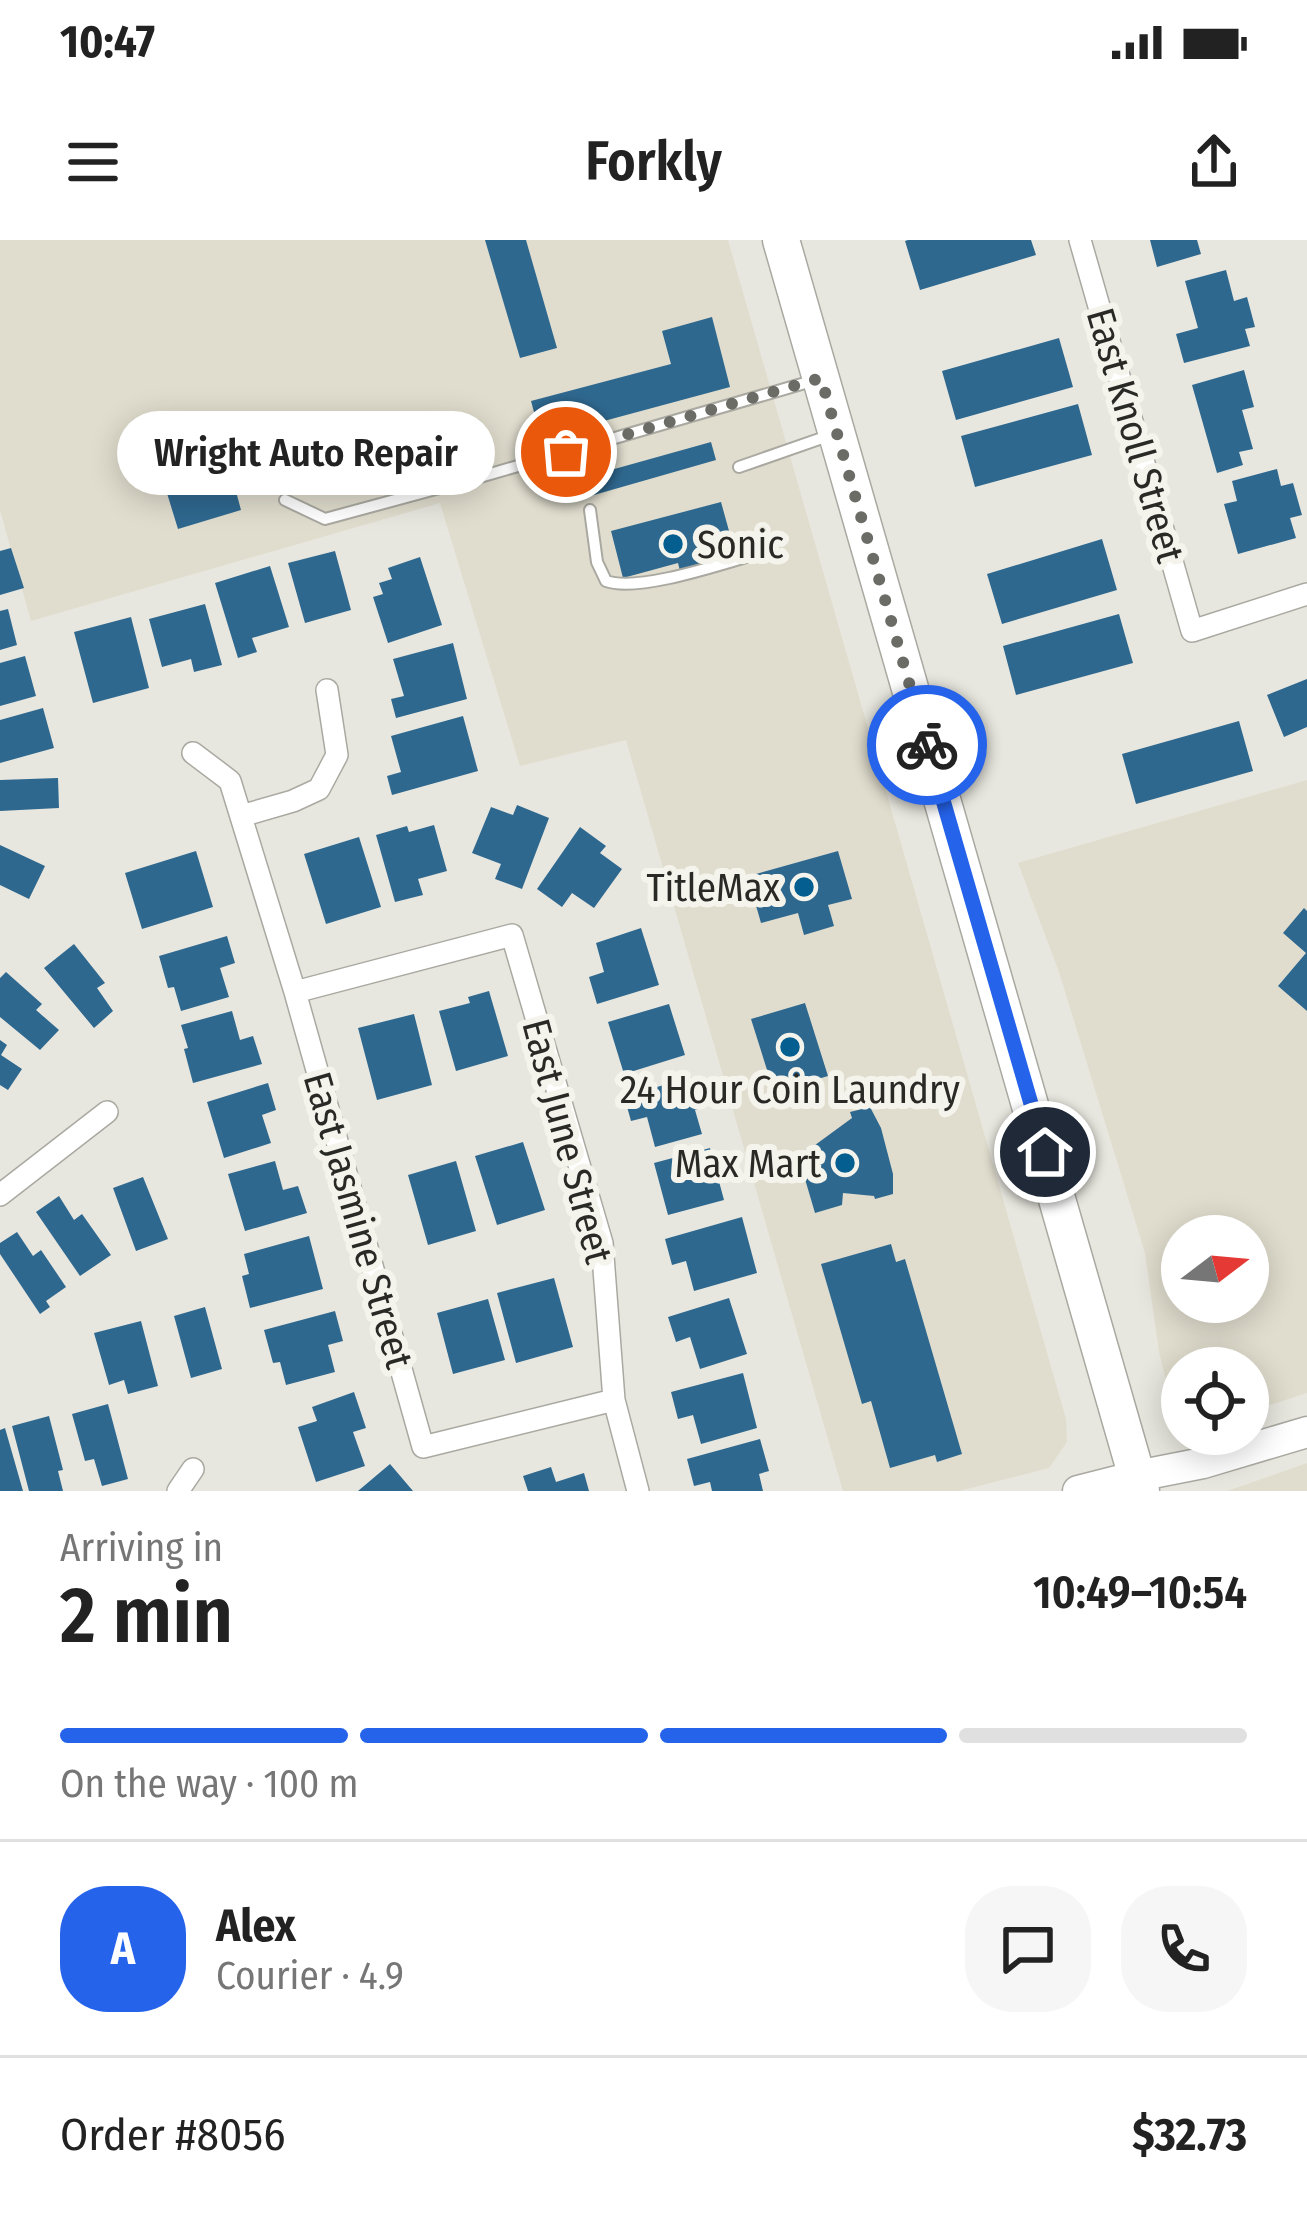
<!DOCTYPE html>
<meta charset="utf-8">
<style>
:root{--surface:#fff;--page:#f6f6f6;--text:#222;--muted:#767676;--line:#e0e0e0;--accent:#2563eb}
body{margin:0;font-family:"Fira Sans Condensed",sans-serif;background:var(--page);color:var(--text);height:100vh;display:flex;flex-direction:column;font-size:45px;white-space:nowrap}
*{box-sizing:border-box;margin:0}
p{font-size:39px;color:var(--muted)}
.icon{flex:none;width:66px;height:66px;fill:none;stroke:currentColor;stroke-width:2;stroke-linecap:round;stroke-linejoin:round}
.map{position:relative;height:1251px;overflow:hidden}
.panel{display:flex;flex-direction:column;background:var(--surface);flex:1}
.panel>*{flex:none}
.needle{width:78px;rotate:74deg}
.controls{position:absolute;left:1161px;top:975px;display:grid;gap:24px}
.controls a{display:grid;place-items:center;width:108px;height:108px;border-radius:50%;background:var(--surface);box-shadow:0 6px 30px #0003;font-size:60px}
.pin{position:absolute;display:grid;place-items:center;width:102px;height:102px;color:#fff;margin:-51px;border:6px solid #fff;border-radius:50%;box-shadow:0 3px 12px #0007}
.courier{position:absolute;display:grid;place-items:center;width:120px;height:120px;margin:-60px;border:9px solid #2563eb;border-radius:50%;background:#fff;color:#222;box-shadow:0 3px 15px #0007}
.bubble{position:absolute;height:84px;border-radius:42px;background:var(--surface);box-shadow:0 6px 30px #0003;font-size:39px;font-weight:600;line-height:84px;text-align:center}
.overview em{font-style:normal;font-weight:600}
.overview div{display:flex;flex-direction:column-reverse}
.overview{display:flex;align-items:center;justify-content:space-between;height:204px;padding:0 60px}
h1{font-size:78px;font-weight:600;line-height:90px}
.bar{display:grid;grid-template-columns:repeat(4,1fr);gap:18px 12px;align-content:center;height:144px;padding:0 60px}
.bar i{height:15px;border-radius:9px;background:var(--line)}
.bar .selected{background:var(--accent)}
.bar p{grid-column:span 4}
.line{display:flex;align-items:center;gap:30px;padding:0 60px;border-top:3px solid var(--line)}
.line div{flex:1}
.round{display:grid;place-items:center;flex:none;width:126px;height:126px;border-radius:48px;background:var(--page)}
.status{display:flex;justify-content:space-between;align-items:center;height:84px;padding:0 60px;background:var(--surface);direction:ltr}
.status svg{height:33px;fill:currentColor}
header{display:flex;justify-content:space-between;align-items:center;height:156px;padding:0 60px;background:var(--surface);font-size:54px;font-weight:600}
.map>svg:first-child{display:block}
</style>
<div class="status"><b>10:47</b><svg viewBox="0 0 49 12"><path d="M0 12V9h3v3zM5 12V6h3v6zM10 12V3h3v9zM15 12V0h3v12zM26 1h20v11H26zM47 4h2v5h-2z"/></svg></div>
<header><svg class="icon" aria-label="menu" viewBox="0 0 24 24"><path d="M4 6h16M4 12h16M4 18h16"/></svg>Forkly<svg class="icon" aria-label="share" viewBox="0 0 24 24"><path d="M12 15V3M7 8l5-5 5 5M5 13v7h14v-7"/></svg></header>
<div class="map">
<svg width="1307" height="1251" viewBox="0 0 1307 1251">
<rect width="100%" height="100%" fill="#e8e7df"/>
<path fill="#e0ddce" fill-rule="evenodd" d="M0,0h728l338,1179 1,23 -18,26 -90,23h-116l-217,-751 -106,26 -80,-263 -409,118 -31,-111z
M1307,540v613l-59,19v-44h-66v46l-5,-2 -7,-15 -11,-45 -14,-99 -86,-281 -41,-109zM1182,996h66v66h-66z
M1307,1223v28h-80l66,-23z"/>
<path fill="#2f688f" d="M485,0h41l31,108 -37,10z
M908,0h123l5,15 -116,35 -15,-49z
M1150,0h47l4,14 -44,13z
M1226,30l8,31 13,-4 8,30 -10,2 5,17 -66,17 -8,-29 22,-6 -13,-47z
M712,77l18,70 -189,51 -10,-37 140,-37 -9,-33z
M1059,98l14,49 -117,33 -14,-49z
M1244,130l10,37 -12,3 11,39 -14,3 4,13 -26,8 -25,-88z
M1078,164l14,51 -117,32 -14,-51z
M711,202l5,18 -136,39 -5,-19z
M208,209l12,39 14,-4 7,26 -63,19 -12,-39 -13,3 -8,-25z
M1277,229l4,17 12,-3 9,32 -12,3 6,20 -58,16 -14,-50 13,-3 -5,-20z
M721,262l15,54 -56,15 -2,-8 -55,15 -12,-47z
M1102,299l15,51 -115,34 -15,-50z
M11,308l13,40 -24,7v-44z
M335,311l16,59 -46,13 -17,-60z
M420,317l22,68 -54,18 -15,-46 10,-3 -4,-11 13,-4 -4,-11z
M270,326l19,61 -37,11 5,14 -19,6 -23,-75z
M205,364l17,61 -28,7 -3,-13 -29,8 -13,-48z
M8,369l9,36 -17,5v-39z
M1119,374l14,49 -117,32 -13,-49z
M131,377l18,71 -56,15 -19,-71z
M453,403l14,56 -71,19 -5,-19 13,-3 -11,-37z
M25,416l11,40 -36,10v-43z
M1307,439v48l-23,10 -17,-42z
M43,468l11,40 -54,15v-43z
M463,476l15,55 -86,24 -5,-19 14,-4 -10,-36z
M1239,481l14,50 -117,33 -14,-50z
M58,538l1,30 -59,3v-31z
M517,565l32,13 -27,71 -27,-10 6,-15 -29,-11 19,-46 22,8z
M434,585l13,46 -29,8 5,16 -28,7 -19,-67 31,-9 2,6z
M580,587l26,19 -6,7 22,16 -28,39 -22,-15 -10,14 -25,-18z
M359,597l22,70 -55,17 -22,-70z
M0,605l45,21 -16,33 -29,-14z
M196,611l17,56 -71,22 -17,-56z
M838,611l14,48 -24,6 6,21 -30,9 -6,-22 -37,10 -6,-21 8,-2 -7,-26z
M1304,668l3,3v100l-29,-25 28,-33 -23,-20z
M641,688l18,57 -62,19 -8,-27 15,-5 -8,-29z
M227,696l8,27 -15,5 9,29 -48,14 -7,-24 -6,1 -9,-32z
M74,704l31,39 -8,5 16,23 -19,17 -50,-60z
M6,732l36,32 -6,6 23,20 -19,20 -40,-33v-39z
M489,751l19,65 -52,15 -17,-60 31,-8 -2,-6z
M805,763l23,73 -54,16 -23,-73z
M669,764l16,51 -61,19 -16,-52z
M232,771l8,29 13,-4 9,28 -69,19 -9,-34 4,-1 -7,-23z
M414,774l18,71 -55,15 -19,-72z
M0,800l7,5 -6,10 21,14 -14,21 -8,-5z
M693,837l8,31 -6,2 7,24 -47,13 -8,-30 -16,4 -7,-25z
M268,843l8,27 -14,5 9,28 -47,15 -17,-56z
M870,867l11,21 12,46v20l-18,5 -1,-3 -31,-3 -1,12 -27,8 -18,-61 14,-4 41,-30 -2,-6z
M523,902l22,68 -48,15 -22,-69z
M710,908l14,52 -56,15 -14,-52z
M275,921l8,29 15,-4 9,27 -62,18 -17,-57z
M456,921l20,70 -48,14 -20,-70z
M143,937l25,62 -32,12 -23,-63z
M59,956l15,24 8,-6 29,41 -31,21 -44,-64z
M742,977l15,56 -63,18 -8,-30 -14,4 -7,-26z
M17,992l16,24 8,-6 25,37 -20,14 4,6 -10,7 -40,-60v-11z
M309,996l14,53 -73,19 -8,-32 7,-2 -5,-20z
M891,1004l5,18 9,-3 57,195 -25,8 -2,-7 -45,13 -19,-67 -9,3 -41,-140z
M554,1038l19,69 -57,16 -19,-70z
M729,1058l18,56 -47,15 -10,-32 -14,5 -8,-25z
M488,1059l17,61 -52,14 -16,-61z
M205,1067l17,62 -31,9 -17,-62z
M335,1071l8,30 -15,4 7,27 -49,13 -6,-23 -7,1 -9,-33z
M141,1081l17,65 -30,8 -4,-14 -15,5 -15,-52z
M743,1133l14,55 -56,16 -8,-29 -15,4 -7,-27z
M354,1152l12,36 -13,4 12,34 -49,16 -18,-55 19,-6 -5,-14z
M108,1164l20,75 -26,7 -8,-27 -9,2 -13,-47z
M49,1176l14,54 -5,1 5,20h-34l-17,-65z
M5,1188l18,63h-23v-61z
M760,1199l9,32 -10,3 4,17h-51l-2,-9 -16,4 -7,-27z
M390,1224l23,27h-55z
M551,1227l5,15 28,-9 5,18h-61l-5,-15z"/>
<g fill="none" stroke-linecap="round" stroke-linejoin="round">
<g stroke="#aaa9a1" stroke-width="14">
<path id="lane" d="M739,227l89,-31
M285,260l40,19 155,-42 332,-96
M590,270l7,52 9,19c33,12 121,-19 157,-29"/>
</g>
<g stroke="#aaa9a1" stroke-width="24">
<path id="street" d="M1080,0l112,391 115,-37
M193,513l37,28 65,211 128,455 191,-47
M241,576l52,-15 26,-12 18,-34 -10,-65
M295,752l217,-57 90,308 12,157 24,91
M0,955l107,-83
M178,1251l15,-22"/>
</g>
<g stroke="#aaa9a1" stroke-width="33">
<path id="secondary" d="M1078,1251l59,-15 66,-13 104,-31"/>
</g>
<g stroke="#aaa9a1" stroke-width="39">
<path id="primary" d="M781,0l360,1251"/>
</g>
<use href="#lane" stroke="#fff" stroke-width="10"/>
<use href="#street" stroke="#fff" stroke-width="21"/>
<use href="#secondary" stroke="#fff" stroke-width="30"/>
<use href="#primary" stroke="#fff" stroke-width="36"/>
</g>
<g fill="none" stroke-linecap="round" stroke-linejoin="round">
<path stroke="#6c6c67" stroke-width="12" stroke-dasharray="0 21.6" d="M566,212l255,-74 106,367"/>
<path stroke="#2563eb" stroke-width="15" d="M927,505l118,407"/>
</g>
<g fill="#045f90" stroke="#f5f4ec" stroke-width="4.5">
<circle cx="673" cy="304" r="12"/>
<circle cx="804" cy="647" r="12"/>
<circle cx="790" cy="807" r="12"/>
<circle cx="845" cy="923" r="12"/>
</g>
<g text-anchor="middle" stroke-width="12" stroke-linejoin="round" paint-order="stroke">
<g font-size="39" fill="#292926" stroke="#f5f4ec">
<text transform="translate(1136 195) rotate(74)" y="14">East Knoll Street</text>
<text transform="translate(568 901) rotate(75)" y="14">East June Street</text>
<text transform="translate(359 980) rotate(74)" y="14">East Jasmine Street</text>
</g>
<g font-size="39" fill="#292926" stroke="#f5f4ec" text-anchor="end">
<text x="697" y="318" text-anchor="start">Sonic</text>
<text x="780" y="661">TitleMax</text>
<text x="790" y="863" text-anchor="middle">24 Hour Coin Laundry</text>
<text x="821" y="937">Max Mart</text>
</g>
</g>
</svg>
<div class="controls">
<a><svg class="needle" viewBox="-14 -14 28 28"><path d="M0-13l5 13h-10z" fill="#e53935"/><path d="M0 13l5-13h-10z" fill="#767676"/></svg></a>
<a><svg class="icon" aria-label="locate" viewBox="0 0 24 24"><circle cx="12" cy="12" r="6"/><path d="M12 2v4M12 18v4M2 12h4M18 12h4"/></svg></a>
</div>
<div class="pin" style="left:566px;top:212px;background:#ea580c"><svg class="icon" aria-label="bag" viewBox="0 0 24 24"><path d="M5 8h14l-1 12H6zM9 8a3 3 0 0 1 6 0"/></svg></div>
<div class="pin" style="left:1045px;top:912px;background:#1f2937"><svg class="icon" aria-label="home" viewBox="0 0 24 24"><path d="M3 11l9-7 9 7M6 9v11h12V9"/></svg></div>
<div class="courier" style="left:927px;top:505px"><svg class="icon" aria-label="bike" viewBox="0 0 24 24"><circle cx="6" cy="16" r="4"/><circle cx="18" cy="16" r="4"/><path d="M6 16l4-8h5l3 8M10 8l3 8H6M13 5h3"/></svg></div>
<div class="bubble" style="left:117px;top:171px;width:378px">Wright Auto Repair</div>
</div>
<section class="panel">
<div class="overview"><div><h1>2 min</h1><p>Arriving in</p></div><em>10:49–10:54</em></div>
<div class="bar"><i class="selected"></i><i class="selected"></i><i class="selected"></i><i></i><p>On the way · 100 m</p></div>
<div class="line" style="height:216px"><b class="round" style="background:var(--accent);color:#fff">A</b><div><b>Alex</b><p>Courier · 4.9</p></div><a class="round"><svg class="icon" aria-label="chat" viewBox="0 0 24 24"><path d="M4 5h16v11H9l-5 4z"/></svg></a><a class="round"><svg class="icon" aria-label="phone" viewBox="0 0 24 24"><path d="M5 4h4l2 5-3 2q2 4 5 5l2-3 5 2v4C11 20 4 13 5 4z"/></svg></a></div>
<div class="line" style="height:156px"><div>Order #8056</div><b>$32.73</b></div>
</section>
